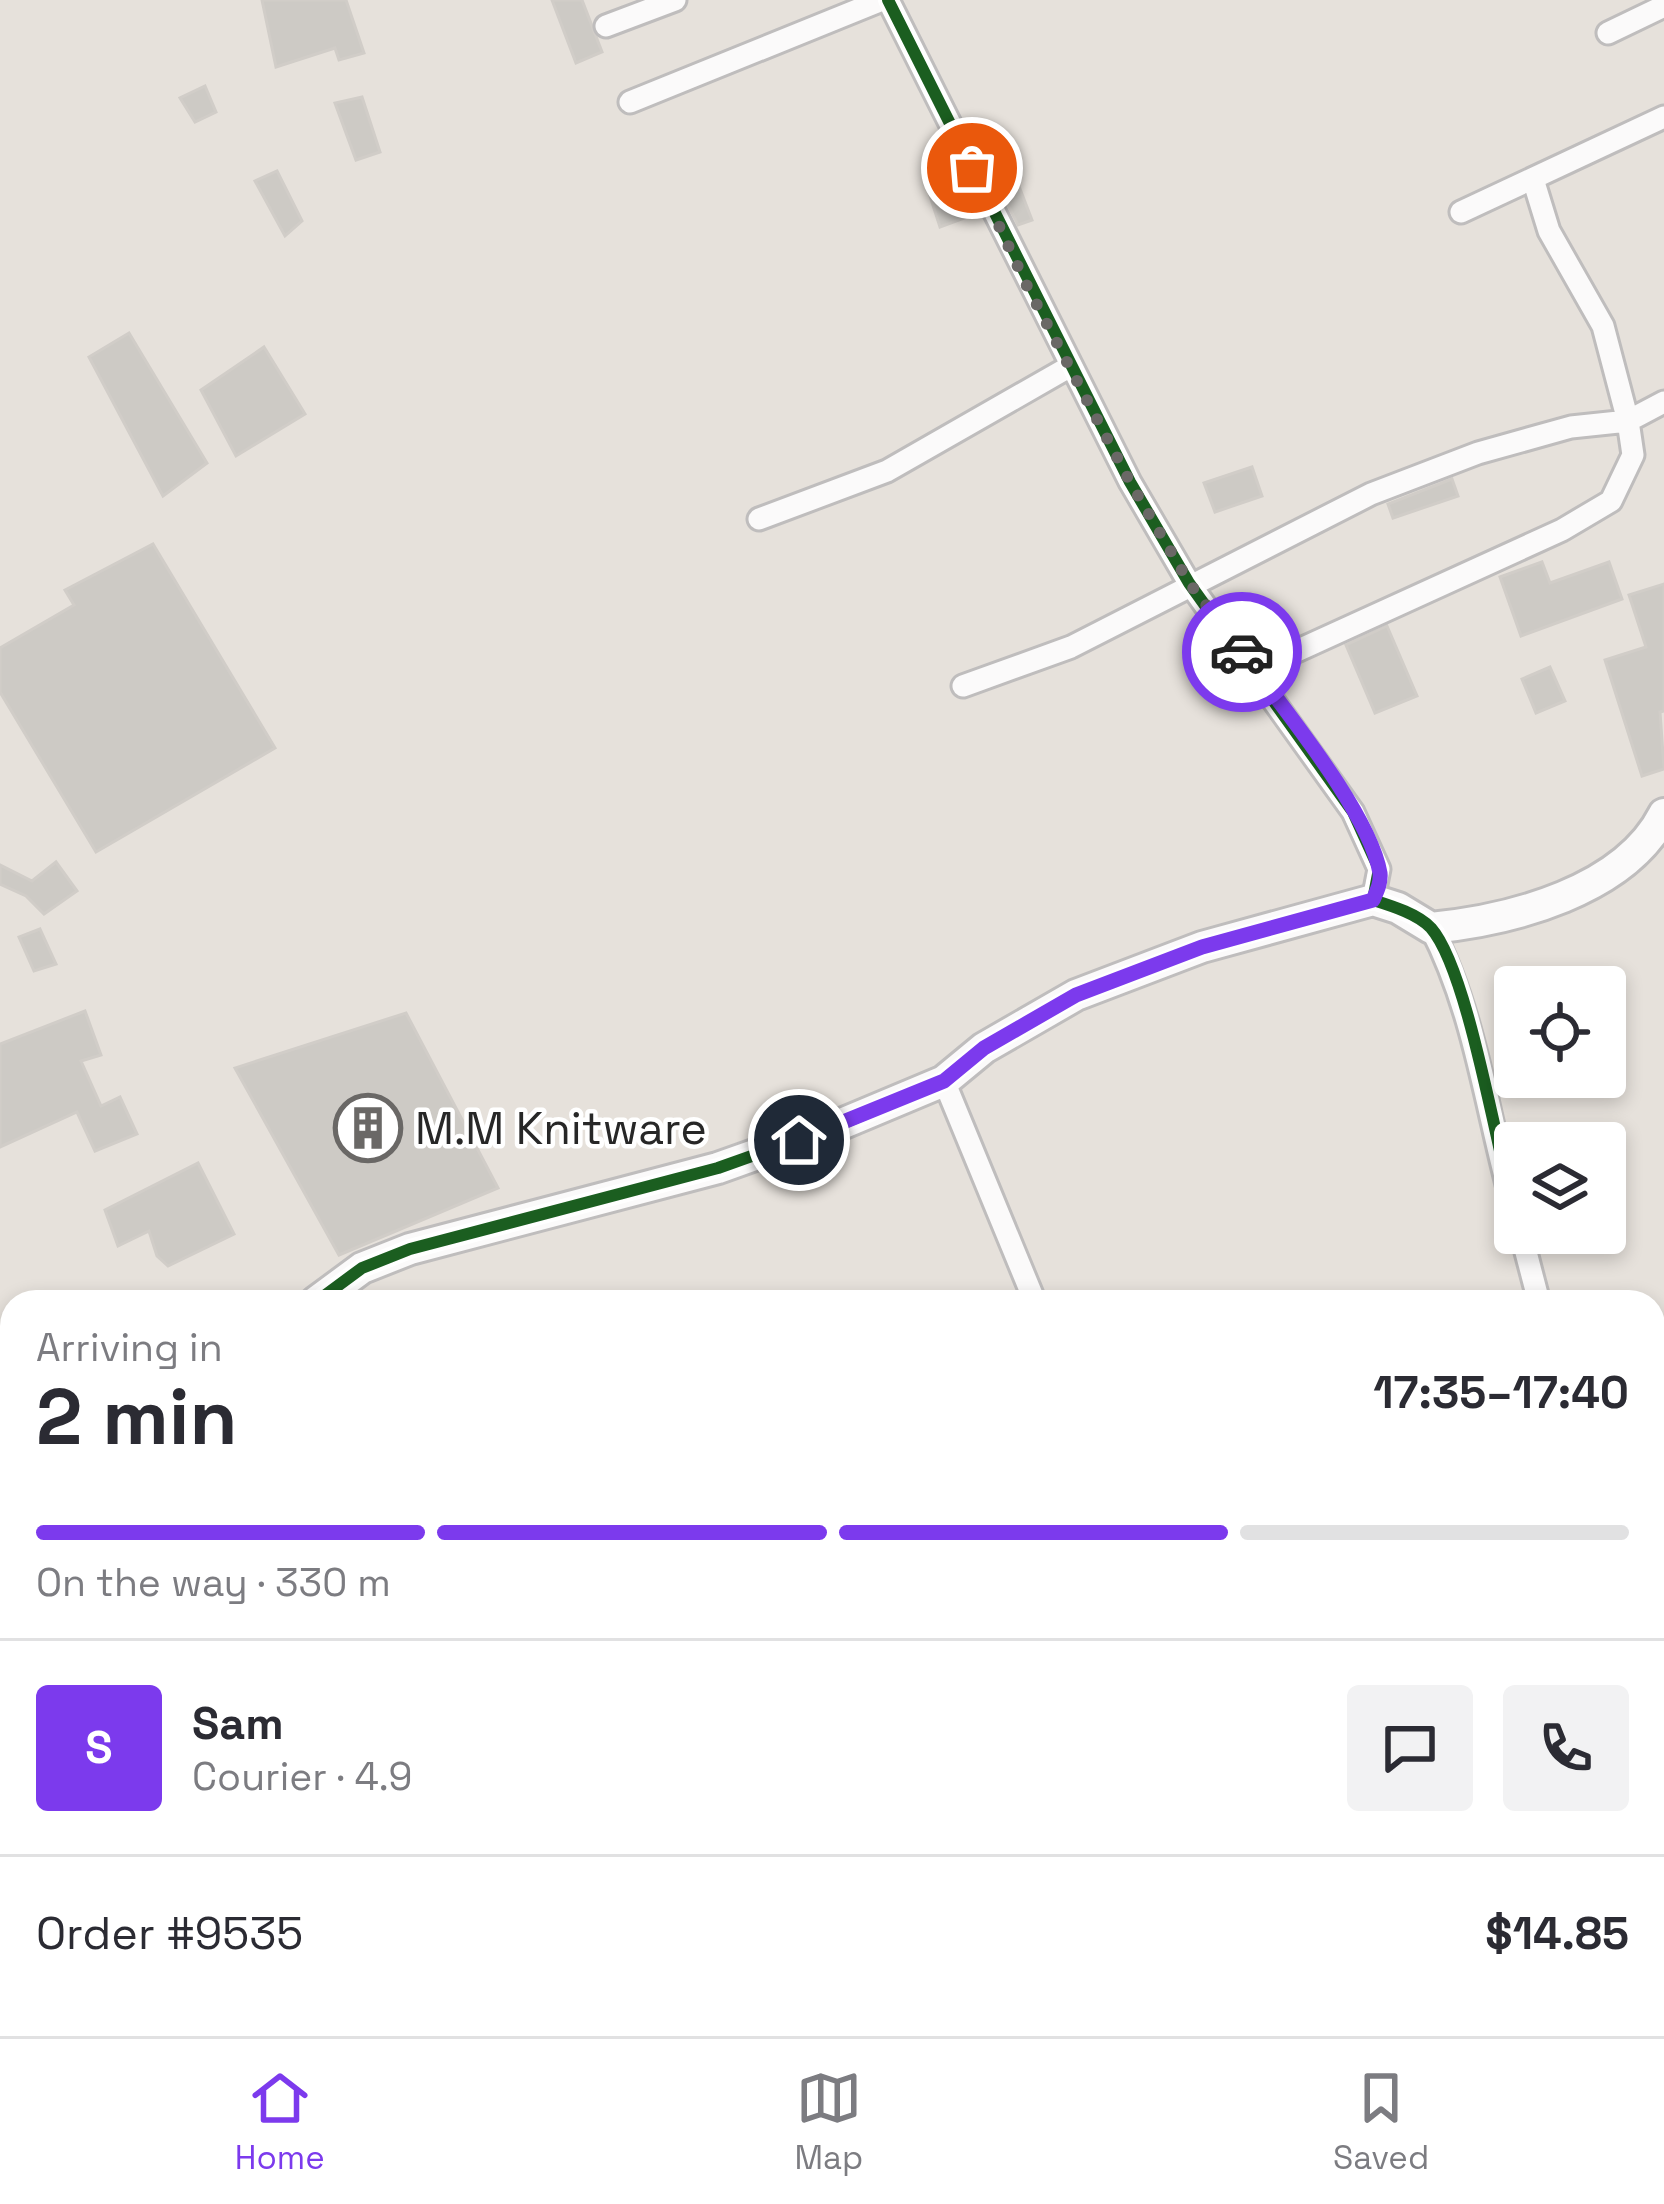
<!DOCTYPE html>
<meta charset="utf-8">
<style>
:root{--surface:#fff;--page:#f2f2f3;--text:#2b2b33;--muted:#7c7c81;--line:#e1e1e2;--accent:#7c3aed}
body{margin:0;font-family:"Space Grotesk",sans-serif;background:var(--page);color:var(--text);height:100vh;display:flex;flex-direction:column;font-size:45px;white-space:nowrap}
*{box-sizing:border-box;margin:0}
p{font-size:39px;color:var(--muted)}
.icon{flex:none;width:66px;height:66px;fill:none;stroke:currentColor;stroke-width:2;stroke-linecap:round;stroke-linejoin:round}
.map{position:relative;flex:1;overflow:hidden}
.side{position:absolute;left:0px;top:1290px;width:1665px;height:747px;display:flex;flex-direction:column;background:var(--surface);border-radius:36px 36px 0 0;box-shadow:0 6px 18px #0003}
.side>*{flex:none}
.buttons{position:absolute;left:1494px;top:966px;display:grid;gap:24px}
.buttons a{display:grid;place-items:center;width:132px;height:132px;border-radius:12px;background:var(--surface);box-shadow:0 6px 18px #0003;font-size:60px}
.pin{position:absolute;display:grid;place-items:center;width:102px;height:102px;color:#fff;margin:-51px;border:6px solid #fff;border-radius:50%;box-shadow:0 3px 12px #0007}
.courier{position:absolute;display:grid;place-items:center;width:120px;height:120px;margin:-60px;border:9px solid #7c3aed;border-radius:50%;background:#fff;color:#222;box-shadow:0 3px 15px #0007}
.overview em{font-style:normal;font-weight:700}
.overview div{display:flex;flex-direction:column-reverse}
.overview{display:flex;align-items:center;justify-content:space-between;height:204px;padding:0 36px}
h1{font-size:78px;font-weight:700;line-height:90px}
.bar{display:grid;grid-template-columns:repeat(4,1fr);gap:18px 12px;align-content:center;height:144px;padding:0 36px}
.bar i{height:15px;border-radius:9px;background:var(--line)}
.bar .selected{background:var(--accent)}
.bar p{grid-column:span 4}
.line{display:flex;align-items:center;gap:30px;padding:0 36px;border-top:3px solid var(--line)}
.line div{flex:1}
.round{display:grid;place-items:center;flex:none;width:126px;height:126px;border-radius:12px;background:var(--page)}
.dock{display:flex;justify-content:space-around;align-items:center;height:168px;border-top:3px solid var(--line);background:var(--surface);font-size:33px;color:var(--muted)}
.dock a{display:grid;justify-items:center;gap:6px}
.dock .selected{color:var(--accent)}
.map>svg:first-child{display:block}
</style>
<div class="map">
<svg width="1664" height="2036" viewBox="0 0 1664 2036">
<rect width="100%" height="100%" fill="#e6e1db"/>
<path fill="#cdcac5" stroke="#d1cdc8" stroke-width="3" d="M262,0h84l18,53 -25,7 -4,-12 -59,19z
M552,0h30l20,52 -26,11z
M205,86l11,26 -21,10 -15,-24z
M362,97l18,55 -24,8 -21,-57z
M277,171l25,50 -17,15 -30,-55z
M1017,181l15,39 -14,5 -19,-38z
M964,185l14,28 -38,14 -10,-31z
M129,333l78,130 -44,33 -74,-139z
M264,347l41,67 -69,42 -35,-66z
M1252,467l10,29 -47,16 -11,-29z
M1452,479l6,17 -65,22 -5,-14z
M153,544l122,204 -179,104 -96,-160v-44l74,-43 -9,-15z
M1542,562l8,21 59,-21 13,37 -101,37 -21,-59z
M1664,584v127l-4,1 4,57 -22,7 -37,-116 41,-13 -17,-52z
M1387,626l30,70 -42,17 -29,-68z
M1550,667l15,34 -29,12 -14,-34z
M56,862l21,29 -33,23 -18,-18 -26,-12v-19l32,16z
M40,929l16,35 -22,7 -15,-34z
M85,1011l16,44 -20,6 20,45 19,-9 17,37 -42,17 -18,-39 -77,35v-103z
M406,1013l92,175 -159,67 -104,-187z
M198,1163l36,71 -66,32 -11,-10 -8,-25 -31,15 -13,-36z"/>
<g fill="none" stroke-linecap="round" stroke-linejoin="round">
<g stroke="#bfbdbd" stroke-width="27">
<path id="street" d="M888,0l242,482 59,101 164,229 26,57 -6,31
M606,26l69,-26
M1608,33l56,-27
M630,102l252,-102
M1461,212l203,-95
M759,519l128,-48 182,-104
M1255,670l307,-140 49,-29 22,-46 -5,-34 -25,-95 -54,-95 -16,-52
M963,686l108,-39 300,-153 107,-41 93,-26 57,-6 36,-19
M1431,928c46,89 56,190 84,286
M944,1081l91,221
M1521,1233l18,69
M1653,1446l11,-2
M1653,1552l11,-3
M1653,1801l11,-2
M1637,2025l3,11"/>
</g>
<g stroke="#bfbdbd" stroke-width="36">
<path id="secondary" d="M316,1302l46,-34 48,-19 308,-81 121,-43 105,-44 40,-33 92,-53 126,-48 171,-47 25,8 33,20c81,-8 194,-37 233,-114
M0,1512l12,-5"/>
</g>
<use href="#street" stroke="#fbfafa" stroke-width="21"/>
<use href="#secondary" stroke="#fbfafa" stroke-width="30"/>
<g stroke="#fff" stroke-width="20">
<path id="cycleway" d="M888,0l242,482 59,101 164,229 26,57 -6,31
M316,1302l46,-34 48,-19 308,-81 121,-43 105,-44 40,-33 92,-53 126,-48 171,-47c19,6 45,14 58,28 37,42 66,223 84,286"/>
</g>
<use href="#cycleway" stroke="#1b5e20" stroke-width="12"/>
</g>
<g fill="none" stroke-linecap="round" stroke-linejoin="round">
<path stroke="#6a6866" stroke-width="12" stroke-dasharray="0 21.6" d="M972,168l55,118 103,196 60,102 52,68"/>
<path stroke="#7c3aed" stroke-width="15" d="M799,1140l145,-59 40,-33 92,-53 126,-48 171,-47c4,-9 8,-17 7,-27 -11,-62 -99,-167 -138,-221"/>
</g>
<defs>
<g id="building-ring" transform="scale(3.45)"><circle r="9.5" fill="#fff" stroke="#6a6866" stroke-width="1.5"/><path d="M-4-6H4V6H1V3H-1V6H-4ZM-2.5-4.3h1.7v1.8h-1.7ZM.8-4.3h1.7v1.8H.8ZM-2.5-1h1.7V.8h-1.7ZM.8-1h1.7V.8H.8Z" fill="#6a6866"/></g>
</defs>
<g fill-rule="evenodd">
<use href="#building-ring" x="368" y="1128"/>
</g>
<g text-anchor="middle" stroke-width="9" stroke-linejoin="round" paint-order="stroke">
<g font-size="45" fill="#272727" stroke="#fff" text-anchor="start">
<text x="415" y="1144">M.M Knitware</text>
</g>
</g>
</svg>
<div class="buttons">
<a><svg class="icon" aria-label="locate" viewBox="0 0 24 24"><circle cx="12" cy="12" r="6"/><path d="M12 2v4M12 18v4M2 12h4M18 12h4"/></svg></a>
<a><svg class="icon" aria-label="layers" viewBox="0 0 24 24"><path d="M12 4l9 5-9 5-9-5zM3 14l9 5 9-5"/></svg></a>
</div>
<div class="pin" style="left:972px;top:168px;background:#ea580c"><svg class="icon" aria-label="bag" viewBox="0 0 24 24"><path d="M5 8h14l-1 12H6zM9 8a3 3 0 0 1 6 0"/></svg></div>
<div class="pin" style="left:799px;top:1140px;background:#1f2937"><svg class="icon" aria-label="home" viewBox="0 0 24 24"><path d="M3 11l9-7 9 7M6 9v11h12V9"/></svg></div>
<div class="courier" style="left:1242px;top:652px"><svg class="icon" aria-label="car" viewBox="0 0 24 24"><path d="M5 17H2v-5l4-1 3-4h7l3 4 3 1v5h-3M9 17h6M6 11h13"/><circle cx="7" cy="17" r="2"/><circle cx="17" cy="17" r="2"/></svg></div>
<section class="side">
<div class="overview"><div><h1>2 min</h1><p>Arriving in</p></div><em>17:35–17:40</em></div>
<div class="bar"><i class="selected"></i><i class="selected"></i><i class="selected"></i><i></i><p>On the way · 330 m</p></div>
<div class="line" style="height:216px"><b class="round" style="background:var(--accent);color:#fff">S</b><div><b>Sam</b><p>Courier · 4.9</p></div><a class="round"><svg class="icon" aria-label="chat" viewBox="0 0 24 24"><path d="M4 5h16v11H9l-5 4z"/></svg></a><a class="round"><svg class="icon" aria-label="phone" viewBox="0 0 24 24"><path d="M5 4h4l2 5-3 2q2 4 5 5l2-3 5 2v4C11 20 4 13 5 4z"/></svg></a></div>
<div class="line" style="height:156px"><div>Order #9535</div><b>$14.85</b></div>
</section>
</div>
<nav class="dock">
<a class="selected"><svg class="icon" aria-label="home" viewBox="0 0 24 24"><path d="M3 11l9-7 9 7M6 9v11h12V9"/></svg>Home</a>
<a><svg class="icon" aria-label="map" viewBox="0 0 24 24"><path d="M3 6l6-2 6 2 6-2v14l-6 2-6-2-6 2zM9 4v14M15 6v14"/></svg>Map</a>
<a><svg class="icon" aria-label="saved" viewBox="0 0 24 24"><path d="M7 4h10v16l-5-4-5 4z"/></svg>Saved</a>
</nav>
